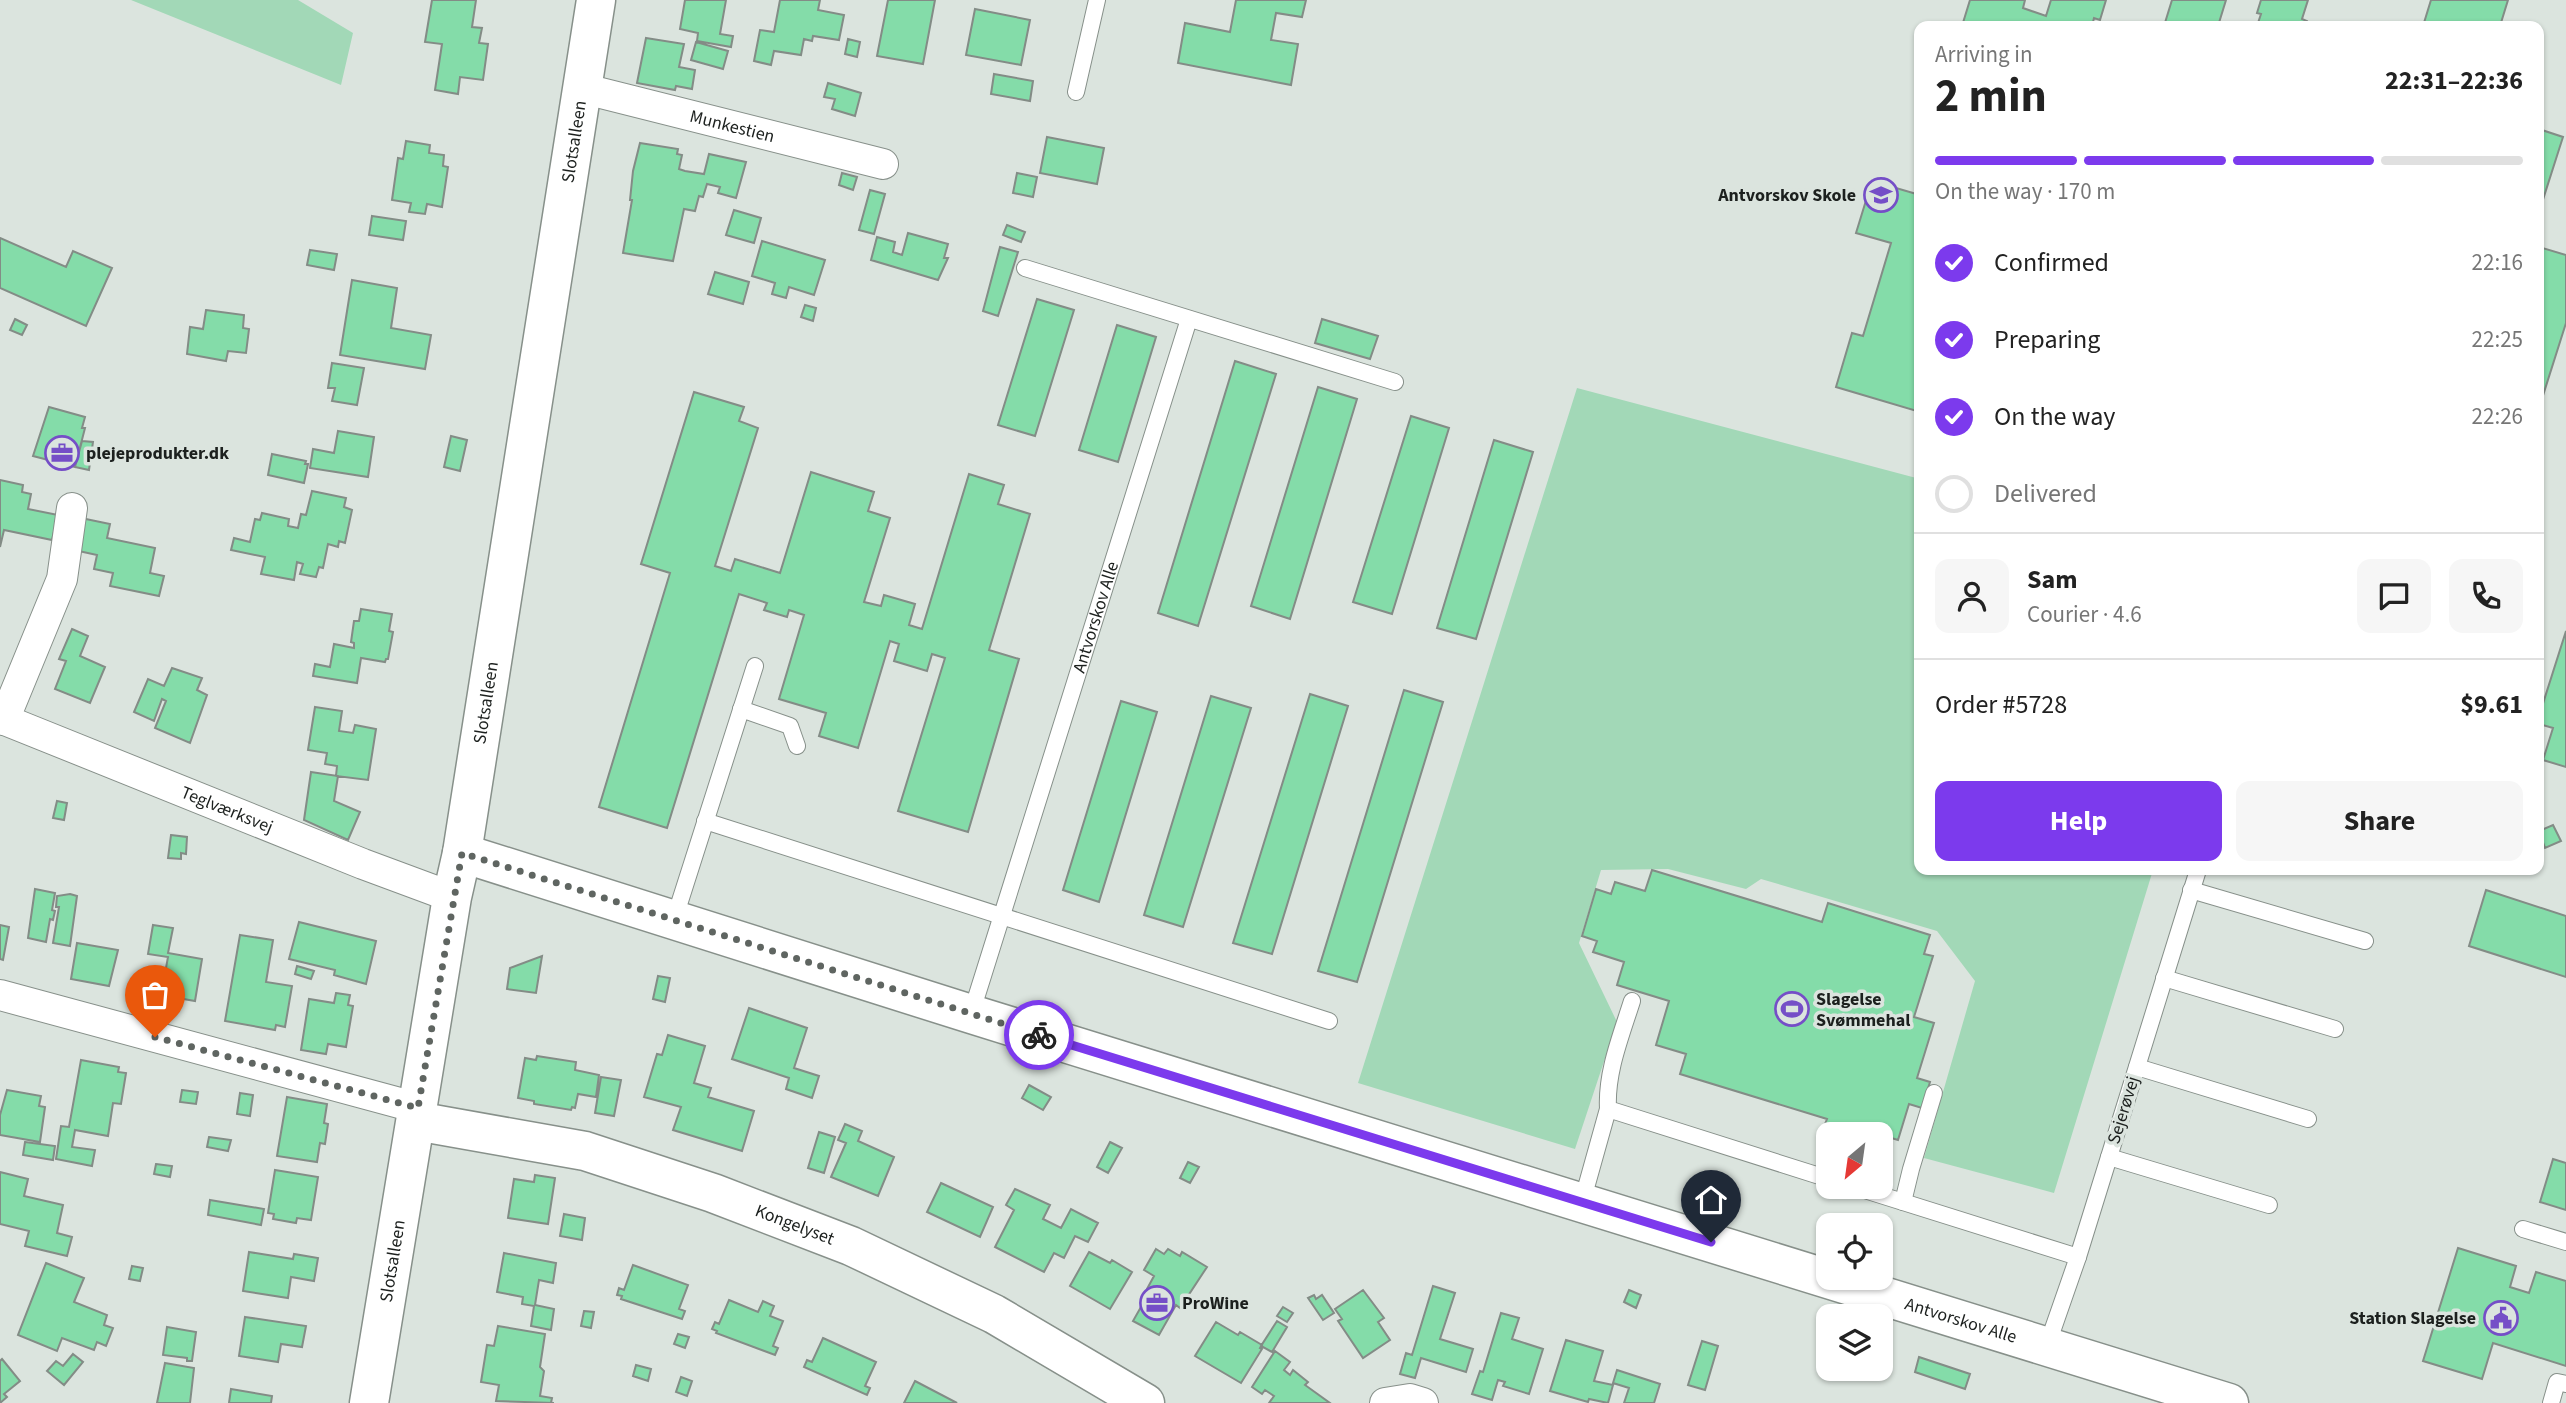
<!DOCTYPE html>
<meta charset="utf-8">
<style>
:root{--surface:#fff;--page:#f6f6f6;--text:#222;--muted:#767676;--line:#e0e0e0;--accent:#7c3aed}
body{margin:0;font-family:"Source Sans 3",sans-serif;background:var(--page);color:var(--text);height:100vh;display:flex;flex-direction:column;font-size:26px;white-space:nowrap}
*{box-sizing:border-box;margin:0}
p{font-size:23px;color:var(--muted)}
.icon{flex:none;width:38px;height:38px;fill:none;stroke:currentColor;stroke-width:2;stroke-linecap:round;stroke-linejoin:round}
.map{position:relative;flex:1;overflow:hidden}
.drawer{position:absolute;left:1914px;top:21px;width:630px;height:854px;display:flex;flex-direction:column;background:var(--surface);border-radius:14px;box-shadow:0 2px 5px #0004}
.drawer>*{flex:none}
.needle{width:46px;rotate:209deg}
.tools{position:absolute;left:1816px;top:1122px;display:grid;gap:14px}
.tools a{display:grid;place-items:center;width:77px;height:77px;border-radius:14px;background:var(--surface);box-shadow:0 2px 5px #0004;font-size:35px}
.pin{position:absolute;display:grid;place-items:center;width:60px;height:60px;color:#fff;margin:-72px -30px;border-radius:50% 50% 50% 0;rotate:-45deg;box-shadow:0 0 7px #0007}
.pin .icon{rotate:45deg}
.courier{position:absolute;display:grid;place-items:center;width:70px;height:70px;margin:-35px;border:5px solid #7c3aed;border-radius:50%;background:#fff;color:#222;box-shadow:0 2px 9px #0007}
.summary em{font-style:normal;font-weight:700}
.summary div{display:flex;flex-direction:column-reverse}
.summary{display:flex;align-items:center;justify-content:space-between;height:119px;padding:0 21px}
h1{font-size:46px;font-weight:700;line-height:52px}
.bar{display:grid;grid-template-columns:repeat(4,1fr);gap:10px 7px;align-content:center;height:84px;padding:0 21px}
.bar i{height:9px;border-radius:5px;background:var(--line)}
.bar .active{background:var(--accent)}
.bar p{grid-column:span 4}
.line{display:flex;align-items:center;gap:18px;padding:0 21px;border-top:2px solid var(--line)}
.line div{flex:1}
.round{display:grid;place-items:center;flex:none;width:74px;height:74px;border-radius:14px;background:var(--page)}
ol{padding:0 21px;list-style:none}
li{display:flex;align-items:center;gap:21px;height:77px}
li p{margin-inline-start:auto}
li .icon{padding:7px;border-radius:50%;background:var(--accent);color:#fff;stroke-width:4}
li:last-child{color:var(--muted)}
li i{width:38px;height:38px;border:4px solid var(--line);border-radius:50%}
.cta{display:flex;gap:14px;margin-top:auto;padding:14px 21px}
.cta a{flex:1;height:80px;border-radius:14px;background:var(--accent);color:#fff;font-size:28px;font-weight:700;line-height:80px;text-align:center}
.cta a+a{background:var(--page);color:var(--text)}
.map>svg:first-child{display:block}
</style>
<div class="map">
<svg width="2566" height="1403" viewBox="0 0 2566 1403">
<rect width="100%" height="100%" fill="#dbe4de"/>
<path fill="#a2d8b7" d="M131,0h167l55,33 -12,52z
M1577,388l343,91v391h233l-99,323 -130,-35 51,-177 -38,-50 -176,-52 -15,10 -78,-20 -67,1 -22,73 38,79 -42,127 -217,-66z"/>
<path fill="#84dca9" stroke="#838c86" stroke-width="2" d="M432,0h44l-4,27 10,1 -3,15 9,1 -5,36 -23,-3 -2,17 -23,-4 7,-46 -17,-2z
M685,0h41l-6,34 13,2 -2,11 -34,-6 1,-8 -18,-4z
M780,0h40l-2,10 26,5 -5,25 -26,-4 -1,5 -8,-2 -3,16 -27,-4 -3,14 -17,-4 6,-31 14,2z
M888,0h47l-12,64 -46,-8z
M1236,0h70l-4,17 -26,-4 -5,27 27,4 -7,41 -113,-22 7,-40 45,9z
M1970,0h55l-2,8 23,8 5,-16h55l-6,20 -6,-2 -2,8h-130z
M2172,0h54l-8,26h-54z
M2261,0h47l-6,19 5,2 -1,5h-49l4,-12 -4,-1z
M2431,0h77l-8,26h-77z
M975,9l55,11 -9,45 -55,-10z
M646,38l38,6 -5,23 16,3 -3,19 -16,-3 -1,4 -38,-7z
M848,39l12,3 -3,15 -12,-3z
M696,42l32,9 -5,18 -32,-9z
M994,74l39,7 -3,20 -39,-7z
M828,83l33,10 -6,23 -23,-7 3,-10 -11,-2z
M2539,129l24,8 -24,75z
M1047,137l57,11 -7,36 -57,-11z
M406,141l24,4 -1,8 15,2 -1,11 5,1 -6,40 -15,-3 -2,10 -16,-2 2,-9 -19,-3 6,-42 5,1z
M640,143l38,6 -1,5 5,1 -3,14 6,2 19,3 5,-20 37,8 -10,36 -18,-5 2,-6 -13,-3 -4,13 -4,-1 -4,15 -11,-2 -11,52 -50,-8 9,-53h-2l3,-29z
M842,173l15,4 -4,13 -14,-5z
M1017,173l20,4 -4,20 -20,-4z
M1872,181l48,14v217l-84,-25 16,-54 11,3 28,-93 -35,-10z
M870,190l15,4 -11,40 -15,-4z
M734,210l27,8 -7,25 -28,-8z
M372,216l34,5 -3,19 -34,-5z
M1007,225l18,7 -4,10 -18,-7z
M908,233l40,11 -4,14h4l-10,22 -67,-20 6,-23 18,5 -2,10 9,3z
M0,238l66,29 7,-16 39,17 -26,58 -86,-38z
M762,241l63,19 -11,35 -25,-8 -3,11 -14,-4 3,-11 -23,-7z
M1000,247l18,5 -20,64 -15,-5z
M2539,247l27,8v68l-27,85z
M310,250l27,4 -3,16 -27,-5z
M715,272l34,10 -6,22 -35,-10z
M352,280l45,8 -6,40 40,7 -6,34 -85,-14z
M1037,299l37,11 -39,126 -37,-11z
M805,305l11,3 -3,13 -12,-4z
M206,310l38,5 -1,13 6,1 -3,24 -18,-2 -2,10 -39,-7 3,-27 13,2z
M15,319l12,6 -5,10 -12,-5z
M1322,319l56,17 -8,23 -55,-16z
M1117,325l39,12 -38,125 -39,-12z
M1235,361l41,13 -78,252 -40,-13z
M332,363l32,5 -7,37 -25,-4 3,-13h-7z
M1318,387l39,12 -67,220 -39,-13z
M694,392l50,15 -5,14 19,7 -43,138 16,5 4,-12 45,14 31,-101 63,20 -6,19 22,7 -26,84 17,4 3,-11 31,9 -6,21 13,4 47,-155 35,11 -6,19 32,10 -41,136 30,9 -51,173 -70,-21 47,-153 -13,-4 -5,17 -33,-10 5,-17 -9,-3 -32,107 -39,-12 7,-23 -47,-14 25,-84 -15,-5 -2,7 -23,-7 3,-7 -28,-9 -72,234 -68,-21 71,-234 -29,-9z
M49,407l36,10 -3,11h3l-10,39 -42,-11z
M1411,416l38,12 -57,186 -39,-12z
M338,431l36,6 -6,40 -58,-9 3,-19 21,4z
M451,436l16,4 -7,31 -16,-4z
M1494,440l39,12 -57,187 -39,-11z
M82,441l11,1 -4,28 -14,-3z
M272,454l34,7 -1,3h3l-4,19 -36,-8z
M0,480l23,5 -1,7 9,2 -3,15 30,6 -6,25 -48,-10 -4,17z
M312,491l34,7 -2,9 8,3 -7,33 -6,-2 -1,6 -10,-3 -5,24 -4,-1 -3,10 -16,-3 3,-10 -6,-2 -3,18 -33,-6 4,-17 -34,-7 3,-12 16,4 5,-23 5,1 2,-7 27,6 -1,7 10,2 3,-14 5,1z
M81,518l29,6 -3,14 48,10 -5,25 14,3 -5,20 -49,-10 3,-13 -19,-4 3,-14 -23,-5z
M361,609l31,5 -3,17 4,1 -5,27h-2l-1,3 -24,-4 -4,25 -44,-7 2,-12 15,3 4,-23 20,4v-5l-3,-1 3,-21h5z
M72,629l16,7 -8,20 25,11 -15,36 -35,-14 11,-28 -7,-2z
M2566,631v136l-23,-7 10,-32 -14,-4v-8z
M172,668l30,10 -5,12 10,5 -17,48 -35,-15 11,-27 -4,-2 -8,22 -20,-9 14,-33 16,7z
M1404,690l39,12 -86,280 -39,-11z
M1310,694l38,12 -76,248 -39,-11z
M1211,696l40,12 -68,219 -39,-12z
M1121,701l36,11 -58,190 -36,-12z
M315,707l27,4 -3,20 14,2 2,-8 21,4 -8,51 -32,-4 1,-10 -12,-2 2,-11 -19,-3z
M311,772l27,4 -4,25 26,11 -12,28 -44,-20z
M57,801l10,2 -3,17 -11,-2z
M2553,825l8,16 -16,7 -6,-17z
M171,835l16,2 -1,17 -5,-1v6l-13,-1z
M1652,870l170,52 6,-19 102,32 -6,19 9,2 -19,61 20,6 -17,55 13,4 -8,26 -13,-4 -11,36 -50,-15 -2,5 -21,-6 2,-5 -147,-45 6,-20 -30,-9 13,-44 -52,-16 7,-23 -31,-10 4,-11 -15,-5 14,-47 15,5 4,-12 30,9z
M35,889l20,4 -3,17 3,1 -2,9 -3,-1 -4,23 -18,-4z
M2486,890l80,26v61l-97,-31z
M70,894l7,2 -7,50 -17,-3 6,-36h-3l1,-11z
M299,922l77,19 -10,43 -32,-9 1,-5 -46,-11z
M0,925l9,2 -6,33 -3,-1z
M153,925l20,3 -5,25 34,6 -7,42 -34,-6 7,-38 -20,-3z
M240,935l33,5 -7,42 26,4 -7,41 -9,-2 -1,5 -50,-9z
M77,943l41,7 -9,36 -38,-7z
M542,956l-6,37 -29,-4 3,-21z
M297,966l17,5 -3,8 -16,-5z
M658,976l12,2 -5,24 -12,-3z
M336,993l14,2 -2,10 5,1 -7,41 -18,-3 -2,10 -25,-4 8,-51 25,4z
M749,1008l58,20 -13,40 25,8 -7,22 -26,-9 3,-11 -57,-19z
M668,1035l37,11 -11,37 17,5 -3,9 46,14 -12,40 -69,-21 8,-23 -37,-10 13,-43 5,1z
M537,1056l39,6 -1,8 24,5 -3,22 -18,-3 -3,14 -3,-1 -1,3 -37,-6v-3l-16,-3 7,-40 11,2z
M81,1060l38,7 -1,5 8,1 -5,31 -8,-1 -5,33 -33,-6 -3,17 23,3 -3,16 -36,-7 5,-33 8,1z
M601,1077l20,3 -7,36 -19,-3z
M1029,1085l22,12 -8,13 -21,-12z
M7,1090l34,6 -2,10 6,1 -5,35 -40,-7v-20z
M182,1090l16,2 -2,12 -16,-2z
M240,1093l13,2 -3,21 -13,-2z
M287,1097l40,7 -3,19 4,1 -3,20 -5,-1 -3,19 -40,-6z
M845,1124l17,7 -4,10 36,16 -16,39 -47,-19 15,-34 -8,-3z
M819,1132l16,5 -11,36 -16,-5z
M209,1137l22,3 -3,11 -21,-4z
M25,1142l30,4 -2,14 -30,-5z
M1110,1142l12,6 -14,25 -11,-6z
M2553,1159l13,4v47l-26,-8z
M1188,1162l11,5 -9,16 -10,-5z
M156,1164l16,2 -2,11 -16,-3z
M275,1170l43,7 -7,43 -14,-2 -1,5 -23,-4 1,-5 -6,-1z
M0,1172l28,7 -4,17 39,9 -6,28 15,4 -5,19 -42,-10 4,-15 -29,-7z
M535,1175l20,3 -7,46 -40,-6 6,-39 20,3z
M941,1183l52,24 -13,30 -53,-25z
M1015,1189l35,16 -7,14 18,9 10,-19 27,14 -10,19 -13,-6 -11,22 -10,-5 -10,19 -49,-25 19,-37 -8,-5z
M210,1200l54,9 -3,16 -53,-10z
M564,1214l21,4 -3,22 -22,-4z
M2458,1248l58,18 -6,21 19,6 7,-21 30,9v85l-73,-23 -11,36 -59,-18z
M1156,1249l8,5 4,-5 12,7 2,-4 25,15 -27,41 -4,-3 -17,30 -26,-14 17,-30 -3,-2 7,-13 -10,-6z
M249,1252l44,7 1,-5 24,4 -4,23 -23,-4 -3,21 -45,-7z
M1089,1252l21,11 2,-3 20,12 -22,37 -40,-23z
M504,1253l52,10 -3,20 -14,-3 -4,25 19,4 -3,21 -20,-4 3,-20 -12,-2 1,-7 -26,-5z
M46,1263l38,15 -10,24 33,13 -3,10 9,3 -7,18 -9,-4 -3,8 -32,-12 -5,13 -39,-16z
M633,1265l55,20 -9,24 6,2 -3,8 -61,-20 1,-3 -5,-1 2,-7 5,2z
M132,1266l11,2 -3,13 -11,-2z
M1433,1286l22,7 -15,46 33,10 -7,23 -45,-14 -6,20 -15,-4 6,-21 6,2z
M1363,1290l21,28 -6,4 12,18 -27,18 -25,-37 4,-2 -7,-10z
M1629,1290l12,5 -5,13 -12,-6z
M1314,1295l2,4 6,-4 12,18 -11,7 -15,-22z
M729,1300l29,12 5,-11 11,5 -4,10 13,5 -10,25 5,2 -3,7 -59,-22 1,-2 -5,-2 3,-7 4,2z
M1283,1307l10,6 -6,9 -10,-6z
M584,1311l10,1 -3,16 -10,-2z
M1501,1313l18,5 -7,21 31,10 -14,45 -26,-8 2,-4 -7,-2 -6,20 -20,-6 8,-23 3,1z
M245,1317l61,9 -4,21 -21,-3 -3,18 -39,-6z
M1277,1321l10,6 -15,25 -11,-6z
M1216,1322l22,13 2,-3 22,13 -2,3 2,1 -21,34 -46,-27z
M498,1326l47,8 -5,33 4,4 -4,25 12,2 -1,5h3l-58,-2 3,-16 -18,-3 6,-37 7,1z
M167,1327l29,5 -4,29h-5v-3l-24,-3z
M678,1334l11,3 -4,11 -11,-4z
M823,1338l53,24 -11,24 5,2 -3,7 -63,-28 3,-7 5,2z
M1566,1340l37,11 -9,30 19,4 -5,18 -19,-4 -1,3 -38,-11z
M1702,1341l16,5 -13,44 -17,-5z
M1275,1351l15,11 -6,8 6,5 3,-5 15,12 -3,3 25,18h-61l5,-7 -9,-6 -3,4 -10,-7z
M73,1354l10,8 -19,23 -17,-14 9,-10 7,5z
M1919,1357l51,17 -5,15 -50,-17z
M2,1359l18,22 -16,13 3,3 -7,6v-42z
M165,1363l29,5 -4,35h-33z
M636,1365l15,4 -3,12 -15,-5z
M1617,1370l43,14 -6,19h-30l5,-15 -16,-5z
M681,1377l11,4 -5,15 -11,-4z
M915,1381l42,22h-53z
M231,1389l41,7 -1,7h-42z"/>
<g fill="none" stroke-linecap="round" stroke-linejoin="round">
<g stroke="#87908a" stroke-width="18">
<g id="service">
<path d="M1076,92l21,-92"/>
<path d="M1025,268l370,114"/>
<path d="M741,709l49,17 7,20"/>
<path d="M705,821l624,200"/>
<path d="M2191,890l174,51"/>
<path d="M674,920l81,-254"/>
<path d="M2164,978l171,51"/>
<path id="s1" d="M971,1014l218,-695"/>
<path d="M2137,1067l171,52"/>
<path d="M1608,1109c-2,-37 13,-73 24,-108"/>
<path d="M2109,1157l160,48"/>
<path d="M1822,1177l7,-22"/>
<path d="M1852,1186l226,71"/>
<path d="M1582,1202l26,-93 221,70"/>
<path d="M1903,1202l8,-33 23,-76"/>
<path d="M2523,1229l43,13"/>
<path d="M2047,1346l31,-89 120,-387"/>
<path d="M2551,1403l6,-21 9,2"/>
</g>
</g>
<g stroke="#87908a" stroke-width="32">
<g id="minor">
<path id="s2" d="M581,88l302,76"/>
<path id="s3" d="M0,718l363,146 89,33"/>
<path d="M4,720l58,-141 10,-71"/>
<path d="M0,995l418,113"/>
<path d="M1385,1403l25,-4 13,4"/>
</g>
</g>
<g stroke="#87908a" stroke-width="41">
<g id="tertiary">
<path id="s4" d="M462,853l509,161 1258,389"/>
<path id="s5" d="M416,1121l169,30 128,42 138,53 143,68 151,89"/>
<path id="s6" d="M369,1403l83,-506 10,-44 134,-853"/>
</g>
</g>
<use href="#service" stroke="#fff" stroke-width="16"/>
<use href="#minor" stroke="#fff" stroke-width="30"/>
<use href="#tertiary" stroke="#fff" stroke-width="38"/>
</g>
<g fill="none" stroke-linecap="round" stroke-linejoin="round">
<path stroke="#5f6561" stroke-width="7" stroke-dasharray="0 12.6" d="M155,1037l263,71 44,-255 577,182"/>
<path stroke="#7c3aed" stroke-width="9" d="M1039,1035l672,207"/>
</g>
<defs>
<g id="school-ring" transform="scale(1.75)"><circle r="9.5" fill="#dbe4de" stroke="#754ec7" stroke-width="1.5"/><path d="M0-5L7-2L0 1L-7-2ZM-4 1L0 2.5L4 1V4Q0 6-4 4Z" fill="#754ec7"/></g>
<g id="office-ring" transform="scale(1.75)"><circle r="9.5" fill="#dbe4de" stroke="#754ec7" stroke-width="1.5"/><path d="M-6-3h4V-5.5h4V-3h4V5H-6ZM-1-4.5V-3h2v-1.5ZM-6 0V1H6V0Z" fill="#754ec7"/></g>
<g id="stadium-ring" transform="scale(1.75)"><circle r="9.5" fill="#dbe4de" stroke="#754ec7" stroke-width="1.5"/><path d="M0-5a6.5 5 0 1 0 0 10a6.5 5 0 1 0 0-10ZM-3.5-1.8h7v3.6h-7Z" fill="#754ec7"/></g>
<g id="civic-ring" transform="scale(1.75)"><circle r="9.5" fill="#dbe4de" stroke="#754ec7" stroke-width="1.5"/><path d="M-.6-6.5H3V-4.5H.6V-3L4-1V1h2V6H-6V1h2V-1L-.6-3ZM-1.2 2.5V6h2.4V2.5Z" fill="#754ec7"/></g>
</defs>
<g fill-rule="evenodd">
<use href="#school-ring" x="1881" y="195"/>
<use href="#office-ring" x="62" y="453"/>
<use href="#stadium-ring" x="1792" y="1009"/>
<use href="#office-ring" x="1157" y="1303"/>
<use href="#civic-ring" x="2501" y="1318"/>
</g>
<g text-anchor="middle" stroke-width="7" stroke-linejoin="round" paint-order="stroke">
<g font-size="18" fill="#1c201e" stroke="#dbe4de">
<text dy="6" stroke="none"><textPath href="#s2" startOffset="156">Munkestien</textPath></text>
<text dy="6" stroke="none"><textPath href="#s6" startOffset="1278">Slotsalleen</textPath></text>
<text dy="6" stroke="none"><textPath href="#s1" startOffset="416">Antvorskov Alle</textPath></text>
<text dy="6" stroke="none"><textPath href="#s6" startOffset="710">Slotsalleen</textPath></text>
<text dy="6" stroke="none"><textPath href="#s3" startOffset="245">Teglværksvej</textPath></text>
<text transform="translate(2123 1110) rotate(-73)" y="6">Sejerøvej</text>
<text dy="6" stroke="none"><textPath href="#s5" startOffset="394">Kongelyset</textPath></text>
<text dy="6" stroke="none"><textPath href="#s6" startOffset="144">Slotsalleen</textPath></text>
<text dy="6" stroke="none"><textPath href="#s4" startOffset="1570">Antvorskov Alle</textPath></text>
</g>
<g font-size="18" font-weight="bold" fill="#1c201e" stroke="#dbe4de" text-anchor="start">
<text x="1856" y="201" text-anchor="end">Antvorskov Skole</text>
<text x="86" y="459">plejeprodukter.dk</text>
<text x="1816" y="1005">Slagelse<tspan x="1816" dy="21">Svømmehal</tspan></text>
<text x="1182" y="1309">ProWine</text>
<text x="2476" y="1324" text-anchor="end">Station Slagelse</text>
</g>
</g>
</svg>
<div class="tools">
<a><svg class="needle" viewBox="-14 -14 28 28"><path d="M0-13l5 13h-10z" fill="#e53935"/><path d="M0 13l5-13h-10z" fill="#767676"/></svg></a>
<a><svg class="icon" aria-label="locate" viewBox="0 0 24 24"><circle cx="12" cy="12" r="6"/><path d="M12 2v4M12 18v4M2 12h4M18 12h4"/></svg></a>
<a><svg class="icon" aria-label="layers" viewBox="0 0 24 24"><path d="M12 4l9 5-9 5-9-5zM3 14l9 5 9-5"/></svg></a>
</div>
<div class="pin" style="left:155px;top:1037px;background:#ea580c"><svg class="icon" aria-label="bag" viewBox="0 0 24 24"><path d="M5 8h14l-1 12H6zM9 8a3 3 0 0 1 6 0"/></svg></div>
<div class="pin" style="left:1711px;top:1242px;background:#1f2937"><svg class="icon" aria-label="home" viewBox="0 0 24 24"><path d="M3 11l9-7 9 7M6 9v11h12V9"/></svg></div>
<div class="courier" style="left:1039px;top:1035px"><svg class="icon" aria-label="bike" viewBox="0 0 24 24"><circle cx="6" cy="16" r="4"/><circle cx="18" cy="16" r="4"/><path d="M6 16l4-8h5l3 8M10 8l3 8H6M13 5h3"/></svg></div>
<section class="drawer">
<div class="summary"><div><h1>2 min</h1><p>Arriving in</p></div><em>22:31–22:36</em></div>
<div class="bar"><i class="active"></i><i class="active"></i><i class="active"></i><i></i><p>On the way · 170 m</p></div>
<ol>
<li><svg class="icon" aria-label="check" viewBox="0 0 24 24"><path d="M5 12l5 5 9-10"/></svg>Confirmed<p>22:16</p></li>
<li><svg class="icon" aria-label="check" viewBox="0 0 24 24"><path d="M5 12l5 5 9-10"/></svg>Preparing<p>22:25</p></li>
<li><svg class="icon" aria-label="check" viewBox="0 0 24 24"><path d="M5 12l5 5 9-10"/></svg>On the way<p>22:26</p></li>
<li><i></i>Delivered</li>
</ol>
<div class="line" style="height:126px"><a class="round"><svg class="icon" aria-label="person" viewBox="0 0 24 24"><circle cx="12" cy="8" r="4"/><path d="M4 21q1-7 8-7t8 7"/></svg></a><div><b>Sam</b><p>Courier · 4.6</p></div><a class="round"><svg class="icon" aria-label="chat" viewBox="0 0 24 24"><path d="M4 5h16v11H9l-5 4z"/></svg></a><a class="round"><svg class="icon" aria-label="phone" viewBox="0 0 24 24"><path d="M5 4h4l2 5-3 2q2 4 5 5l2-3 5 2v4C11 20 4 13 5 4z"/></svg></a></div>
<div class="line" style="height:91px"><div>Order #5728</div><b>$9.61</b></div>
<div class="cta"><a>Help</a><a>Share</a></div>
</section>
</div>
